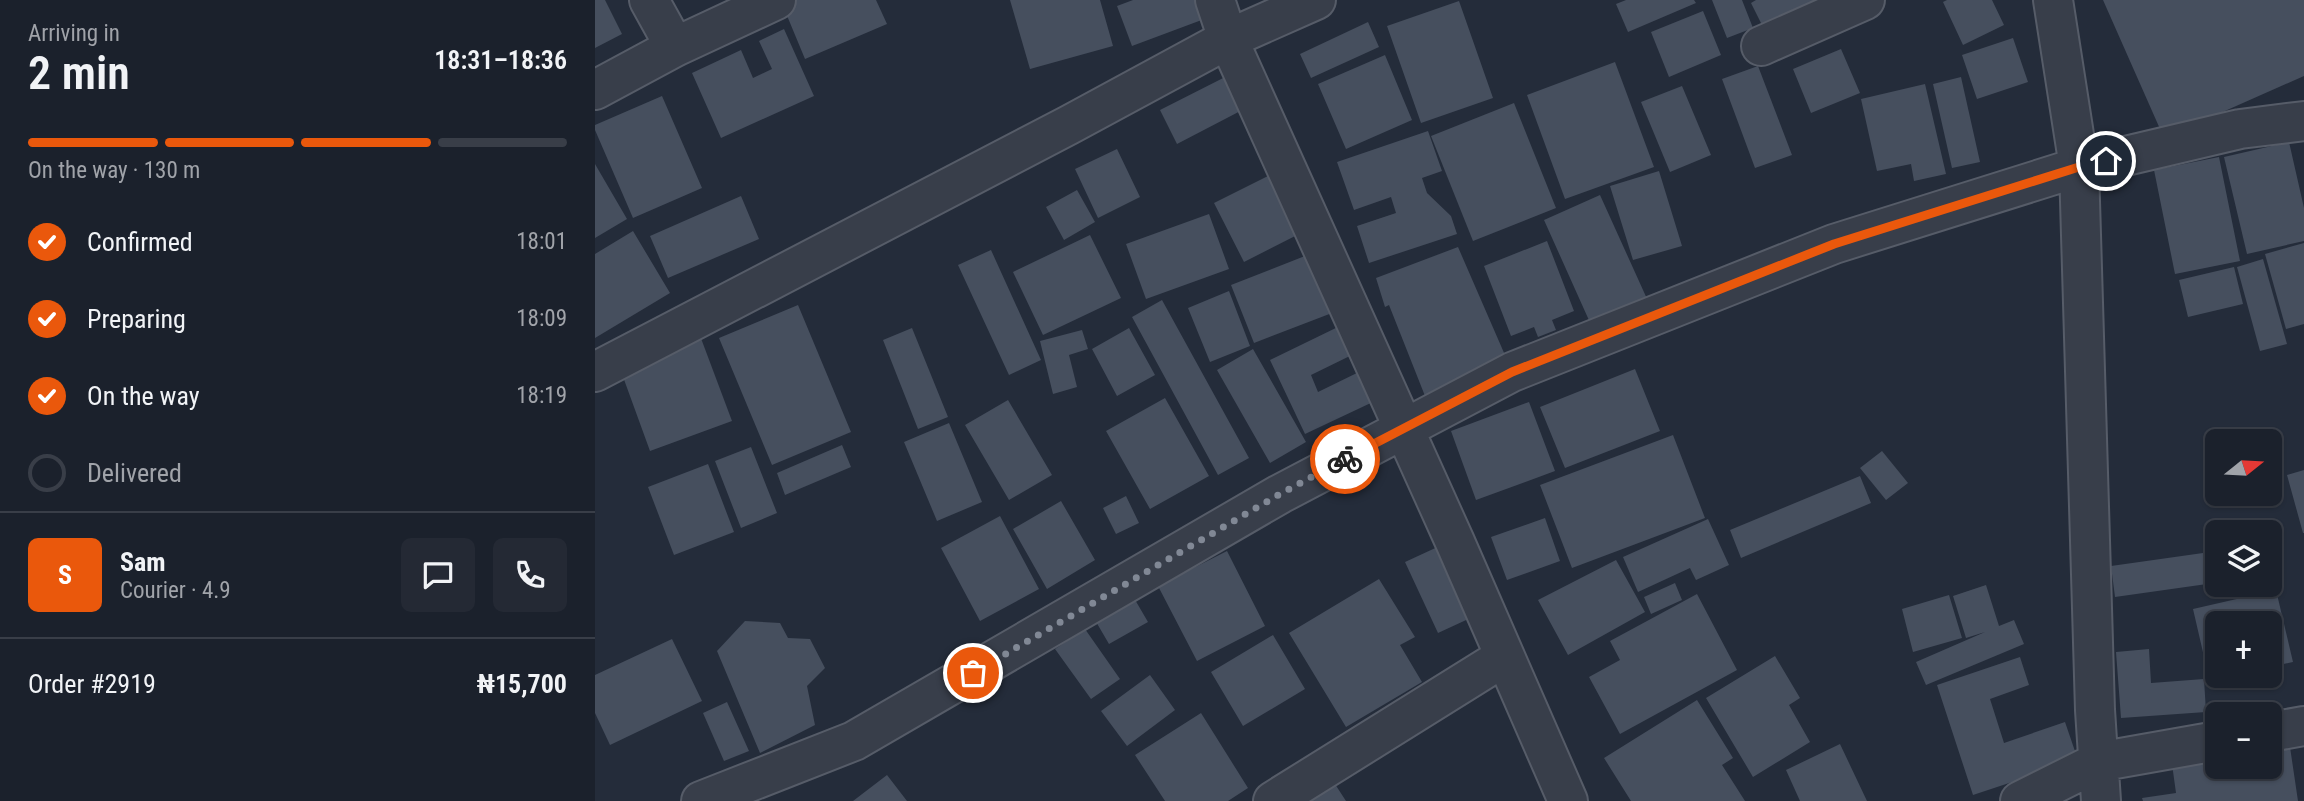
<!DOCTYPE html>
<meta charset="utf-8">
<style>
:root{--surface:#1b212c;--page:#242934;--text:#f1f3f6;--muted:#a0a3a9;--line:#393e48;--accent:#ea580c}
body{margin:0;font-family:"Roboto Condensed",sans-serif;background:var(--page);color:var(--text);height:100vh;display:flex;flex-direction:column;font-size:26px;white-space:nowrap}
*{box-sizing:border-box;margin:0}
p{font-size:23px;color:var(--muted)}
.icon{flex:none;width:38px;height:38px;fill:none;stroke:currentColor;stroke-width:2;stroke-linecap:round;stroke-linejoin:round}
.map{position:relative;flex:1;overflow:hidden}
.panel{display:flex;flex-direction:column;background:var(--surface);width:595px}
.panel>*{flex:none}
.needle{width:46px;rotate:72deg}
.tools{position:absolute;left:1610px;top:429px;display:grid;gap:14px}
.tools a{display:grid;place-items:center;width:77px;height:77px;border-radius:10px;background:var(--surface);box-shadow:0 2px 5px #0004,0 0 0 2px var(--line);font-size:35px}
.pin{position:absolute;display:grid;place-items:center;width:60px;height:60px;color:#fff;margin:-30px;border:4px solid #fff;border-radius:50%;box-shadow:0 2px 7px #0007}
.courier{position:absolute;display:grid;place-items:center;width:70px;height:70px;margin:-35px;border:5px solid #ea580c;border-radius:50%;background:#fff;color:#222;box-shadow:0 2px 9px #0007}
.headline em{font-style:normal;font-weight:600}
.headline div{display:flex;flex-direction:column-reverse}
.headline{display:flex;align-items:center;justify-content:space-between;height:119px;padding:0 28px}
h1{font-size:46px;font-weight:600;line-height:52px}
.bar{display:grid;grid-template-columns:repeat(4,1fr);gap:10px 7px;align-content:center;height:84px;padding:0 28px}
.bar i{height:9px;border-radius:5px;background:var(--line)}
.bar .selected{background:var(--accent)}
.bar p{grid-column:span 4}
.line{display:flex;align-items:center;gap:18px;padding:0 28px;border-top:2px solid var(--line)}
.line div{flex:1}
.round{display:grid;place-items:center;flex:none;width:74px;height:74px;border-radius:10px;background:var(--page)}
ol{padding:0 28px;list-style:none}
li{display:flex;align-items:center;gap:21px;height:77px}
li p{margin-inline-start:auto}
li .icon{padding:7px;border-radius:50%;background:var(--accent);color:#fff;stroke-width:4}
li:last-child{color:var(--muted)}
li i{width:38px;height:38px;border:4px solid var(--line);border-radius:50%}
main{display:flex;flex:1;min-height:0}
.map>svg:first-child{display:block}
</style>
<main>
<section class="panel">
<div class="headline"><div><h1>2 min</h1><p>Arriving in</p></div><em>18:31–18:36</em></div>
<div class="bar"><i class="selected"></i><i class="selected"></i><i class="selected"></i><i></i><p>On the way · 130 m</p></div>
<ol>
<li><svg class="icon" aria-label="check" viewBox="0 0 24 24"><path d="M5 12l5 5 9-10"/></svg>Confirmed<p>18:01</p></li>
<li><svg class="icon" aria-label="check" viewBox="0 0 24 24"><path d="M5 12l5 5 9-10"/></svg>Preparing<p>18:09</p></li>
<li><svg class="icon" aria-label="check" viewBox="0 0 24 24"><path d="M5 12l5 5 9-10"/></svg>On the way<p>18:19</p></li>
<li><i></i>Delivered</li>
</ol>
<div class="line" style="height:126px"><b class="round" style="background:var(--accent);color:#fff">S</b><div><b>Sam</b><p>Courier · 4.9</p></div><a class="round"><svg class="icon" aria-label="chat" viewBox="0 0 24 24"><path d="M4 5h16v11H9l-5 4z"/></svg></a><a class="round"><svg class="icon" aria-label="phone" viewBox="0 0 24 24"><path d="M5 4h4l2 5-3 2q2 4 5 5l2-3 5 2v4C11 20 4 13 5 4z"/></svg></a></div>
<div class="line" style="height:91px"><div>Order #2919</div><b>₦15,700</b></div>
</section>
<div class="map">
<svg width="1709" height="801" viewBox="0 0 1709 801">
<rect width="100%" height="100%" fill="#242c3a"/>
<path fill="#464f5e" d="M0,0h10l17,34 -27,14z
M202,0h79l11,24 -82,35 -22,-53z
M415,0h90l13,46 -83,23z
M538,0h67l7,18 -75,28 -15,-40z
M1031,0h68l2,3 -68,29 -12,-28z
M1117,0h30l11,28 -26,10z
M1161,0h66l-58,29 -13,-26z
M1352,0h45l12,25 -41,20 -20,-43z
M1508,0h201v76l-140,62z
M864,1l34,97 -72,25 -34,-97z
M1108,11l18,44 -52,22 -18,-45z
M773,22l11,25 -68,31 -11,-24z
M189,29l30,67 -93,42 -29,-65 49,-23 12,28 19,-9 -13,-28z
M1418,38l15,44 -51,17 -15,-44z
M1246,49l19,44 -49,20 -18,-44z
M790,55l27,65 -66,29 -28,-65z
M1020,62l39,105 -89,32 -38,-104z
M1163,66l34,89 -37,13 -33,-89z
M638,73l17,33 -73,38 -17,-34z
M1366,77l19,85 -28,6 -19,-84z
M1330,84l21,90 -32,7 -3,-17 -34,7 -16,-72z
M1087,86l29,69 -41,17 -29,-70z
M67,96l40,92 -69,30 -38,-88v-5z
M919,103l42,105 -83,33 -42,-105z
M833,131l14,40 -20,7 5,15 24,23 6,18 -88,29 -12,-37 39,-13 -5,-16 -37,13 -17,-48z
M1694,142l15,66v33l-57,13 -23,-97z
M522,149l23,48 -42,21 -23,-49z
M1624,157l21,104 -65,13 -21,-104z
M0,164l32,55 -32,19z
M1064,171l23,75 -49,14 -23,-74z
M677,174l29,59 -57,29 -30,-59z
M482,190l18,32 -31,18 -18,-33z
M1005,195l48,106 -56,26 -48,-107z
M146,196l18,43 -91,39 -18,-42z
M614,214l20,55 -83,30 -20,-55z
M38,231l37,62 -75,45v-84z
M495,235l31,63 -78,37 -30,-63z
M952,241l27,70 -22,9 4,10 -18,7 -4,-10 -23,9 -27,-70z
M1709,243v81l-18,5 -21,-75z
M863,247l50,115 -83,34 -36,-91 -4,2 -9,-29z
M396,250l50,110 -32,15 -51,-110z
M715,254l22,59 -78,30 -23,-58z
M1668,259l24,85 -27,7 -23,-84z
M1639,267l9,37 -55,13 -9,-37z
M634,291l21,55 -40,16 -22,-54z
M567,300l87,158 -31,17 -86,-158z
M203,305l53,127 -79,33 -53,-127z
M747,325l14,28 -45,22 7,17 43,-21 14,30 -70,33 -35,-74z
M317,328l36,89 -30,12 -35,-89z
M534,328l26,47 -38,21 -25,-47z
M487,330l6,19 -19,6 8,32 -24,7 -13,-53z
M104,333l33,88 -82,30 -32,-88z
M658,349l53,93 -36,21 -53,-93z
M1040,369l25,62 -95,37 -25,-61z
M570,398l44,78 -59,33 -44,-78z
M413,400l44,75 -43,25 -44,-75z
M934,402l26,69 -79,29 -25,-69z
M354,423l33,79 -45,19 -33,-79z
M1078,435l32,83 -133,50 -32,-83z
M1682,440l6,29 -13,2v-30z
M247,445l9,22 -66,28 -8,-22z
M156,447l26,66 -36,15 -26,-67z
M1287,451l26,32 -22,17 -26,-32z
M113,464l26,68 -60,23 -26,-68z
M1709,470v63h-1l-16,-58z
M1265,476l11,27 -130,55 -11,-28z
M531,496l13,27 -23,11 -13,-26z
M466,501l34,59 -48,29 -34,-60z
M405,516l39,73 -59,32 -39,-73z
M950,518l15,43 -53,19 -16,-43z
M1113,519l21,46 -33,15 -6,-12 -52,24 -15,-35z
M849,544l33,71 -39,18 -33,-71z
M632,551l38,75 -68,35 -39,-75z
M1608,553l4,31 -92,13 -4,-31z
M1021,560l29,52 -77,43 -30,-55z
M784,579l36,58 -15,8 22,37 -76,45 -57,-94z
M1080,583l7,17 -31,14 -7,-17z
M1391,585l13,41 15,-6 10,24 -98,41 -10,-23 69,-30 -19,6 -13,-42z
M1681,590l17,72 -23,5v-44h-53v49l-9,2 -15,-65z
M1102,594l40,76 -117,64 -31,-57 31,-17 -10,-19z
M1354,595l13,43 -49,14 -11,-43z
M539,598l14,24 -39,22 -14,-24z
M150,621l35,2 8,15 22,1 15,29 -18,18 8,39 -55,28 -43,-102z
M490,629l35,50 -29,20 -36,-50z
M678,635l32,54 -62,37 -32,-54z
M77,639l30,62 -92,44 -15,-32v-38z
M1554,649l2,34 53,-4 2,33 -85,6 -5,-66z
M1180,656l25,42 -11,7 21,37 -57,35 -47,-79z
M1425,657l9,28 -39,14 14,44 61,-21 13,38 -105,35 -36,-110z
M555,675l25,35 -48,36 -26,-35z
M1102,700l36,58 -11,7 23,36h-114l-27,-43z
M132,702l22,49 -25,10 -21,-48z
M606,713l47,75 -20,13h-63l-30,-46z
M1245,744l27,57h-67l-14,-31z
M1695,747l8,54h-155l-1,-3 34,-5 -4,-29 45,-6v8h53v-16z
M292,775l20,26h-54z
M738,781l13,20h-43z"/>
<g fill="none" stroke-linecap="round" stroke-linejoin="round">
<g stroke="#565c68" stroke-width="42">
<path id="street" d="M54,0l26,47
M620,0l13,39 227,503 113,259
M1458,0l26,167 16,543 6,91
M1166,46l104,-46
M0,90l80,-43 101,-47
M0,372l474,-247 159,-86 88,-39
M1675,732l34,-6
M106,801l153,-60 426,-247 232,-122 322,-128 245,-77 161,-38 64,-8
M678,801l231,-144
M1425,801l78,-39 119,-21"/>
</g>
<use href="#street" stroke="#383e4a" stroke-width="38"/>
</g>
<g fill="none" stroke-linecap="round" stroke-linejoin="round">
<path stroke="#818895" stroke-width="7" stroke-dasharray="0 12.6" d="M378,673l307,-179 65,-35"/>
<path stroke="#ea580c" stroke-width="9" d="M750,459l167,-87 322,-128 245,-77 27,-6"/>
</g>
</svg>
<div class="tools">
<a><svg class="needle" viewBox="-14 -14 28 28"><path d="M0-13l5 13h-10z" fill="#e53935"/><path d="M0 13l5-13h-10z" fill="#a0a3a9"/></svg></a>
<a><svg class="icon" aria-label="layers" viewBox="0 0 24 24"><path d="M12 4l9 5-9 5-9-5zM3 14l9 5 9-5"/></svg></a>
<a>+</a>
<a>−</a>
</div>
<div class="pin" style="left:378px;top:673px;background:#ea580c"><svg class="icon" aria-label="bag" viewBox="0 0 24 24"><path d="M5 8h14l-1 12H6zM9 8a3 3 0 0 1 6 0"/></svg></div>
<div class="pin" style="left:1511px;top:161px;background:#1f2937"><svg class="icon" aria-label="home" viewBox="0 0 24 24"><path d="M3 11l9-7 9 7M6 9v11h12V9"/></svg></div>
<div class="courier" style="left:750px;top:459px"><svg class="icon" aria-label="bike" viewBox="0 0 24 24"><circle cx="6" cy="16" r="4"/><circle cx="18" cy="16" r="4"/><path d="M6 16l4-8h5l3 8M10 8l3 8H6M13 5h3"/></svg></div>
</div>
</main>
